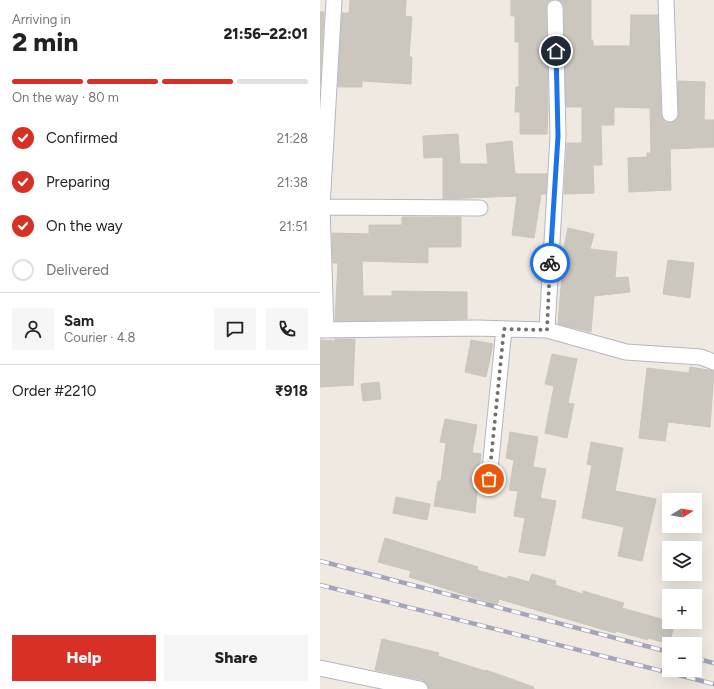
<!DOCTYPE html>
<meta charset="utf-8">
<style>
:root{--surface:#fff;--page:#f6f6f6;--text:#222;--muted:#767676;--line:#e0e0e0;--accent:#d93025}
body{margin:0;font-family:Figtree,sans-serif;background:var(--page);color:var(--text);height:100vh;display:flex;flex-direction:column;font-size:15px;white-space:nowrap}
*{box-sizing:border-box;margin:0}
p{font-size:13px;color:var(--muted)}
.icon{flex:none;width:22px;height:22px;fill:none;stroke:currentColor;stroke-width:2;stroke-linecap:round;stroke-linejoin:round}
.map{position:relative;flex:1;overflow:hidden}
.side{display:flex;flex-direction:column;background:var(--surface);width:320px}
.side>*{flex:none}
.needle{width:26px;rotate:79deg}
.tools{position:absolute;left:342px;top:493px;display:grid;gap:8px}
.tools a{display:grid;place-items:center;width:40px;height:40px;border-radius:0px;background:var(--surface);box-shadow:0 4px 16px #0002;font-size:20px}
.pin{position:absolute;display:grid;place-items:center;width:34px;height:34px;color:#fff;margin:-17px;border:2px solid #fff;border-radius:50%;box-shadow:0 1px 4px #0007}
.courier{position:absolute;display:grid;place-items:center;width:40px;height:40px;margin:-20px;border:3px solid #1a73e8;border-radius:50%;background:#fff;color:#222;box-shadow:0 1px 5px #0007}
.overview em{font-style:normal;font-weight:800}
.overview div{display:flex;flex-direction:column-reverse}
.overview{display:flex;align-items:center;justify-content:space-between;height:68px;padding:0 12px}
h1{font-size:26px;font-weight:800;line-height:30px}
.bar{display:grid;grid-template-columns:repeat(4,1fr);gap:6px 4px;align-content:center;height:48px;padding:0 12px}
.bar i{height:5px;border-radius:3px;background:var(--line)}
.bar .current{background:var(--accent)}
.bar p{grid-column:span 4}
.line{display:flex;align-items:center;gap:10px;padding:0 12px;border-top:1px solid var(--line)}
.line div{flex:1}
.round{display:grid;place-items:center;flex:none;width:42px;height:42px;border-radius:0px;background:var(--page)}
ol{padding:0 12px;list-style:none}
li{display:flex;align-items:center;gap:12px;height:44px}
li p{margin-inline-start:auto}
li .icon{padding:4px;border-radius:50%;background:var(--accent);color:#fff;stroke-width:4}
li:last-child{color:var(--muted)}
li i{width:22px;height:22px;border:2px solid var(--line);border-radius:50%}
.button{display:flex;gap:8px;margin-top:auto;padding:8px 12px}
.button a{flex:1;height:46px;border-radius:0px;background:var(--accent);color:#fff;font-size:16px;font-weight:800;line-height:46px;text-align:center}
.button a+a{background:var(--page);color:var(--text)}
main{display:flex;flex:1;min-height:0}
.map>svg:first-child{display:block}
</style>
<main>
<section class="side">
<div class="overview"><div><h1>2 min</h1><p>Arriving in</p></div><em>21:56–22:01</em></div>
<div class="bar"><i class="current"></i><i class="current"></i><i class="current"></i><i></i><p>On the way · 80 m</p></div>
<ol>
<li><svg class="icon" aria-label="check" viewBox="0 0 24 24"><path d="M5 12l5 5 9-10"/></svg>Confirmed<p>21:28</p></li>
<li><svg class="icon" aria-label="check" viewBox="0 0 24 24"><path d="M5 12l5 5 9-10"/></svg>Preparing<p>21:38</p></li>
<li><svg class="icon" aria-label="check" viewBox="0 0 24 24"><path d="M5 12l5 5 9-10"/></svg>On the way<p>21:51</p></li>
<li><i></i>Delivered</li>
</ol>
<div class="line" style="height:72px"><a class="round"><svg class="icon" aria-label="person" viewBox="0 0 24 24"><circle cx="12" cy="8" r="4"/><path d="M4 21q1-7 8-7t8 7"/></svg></a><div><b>Sam</b><p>Courier · 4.8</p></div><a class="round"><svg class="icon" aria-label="chat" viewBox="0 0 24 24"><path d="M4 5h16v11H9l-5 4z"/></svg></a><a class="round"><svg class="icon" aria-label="phone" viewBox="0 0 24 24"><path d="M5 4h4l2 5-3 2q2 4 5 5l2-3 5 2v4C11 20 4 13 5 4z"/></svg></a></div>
<div class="line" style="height:52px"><div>Order #2210</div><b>₹918</b></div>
<div class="button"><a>Help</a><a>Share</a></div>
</section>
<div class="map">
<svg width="394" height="689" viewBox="0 0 394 689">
<rect width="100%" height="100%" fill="#efe9e1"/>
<path fill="#cbc7bf" stroke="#cbc5ba" d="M30,0h56l-1,16 7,1 -3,40h3l-1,27 -49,-3v6h-24l4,-74h7z
M191,0h40l-4,3 -1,5 2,99 -1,27h-27v-22h-5l1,-25h3v-45h-4v-26h-4z
M239,0h32v40h2v6h37l1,-31h27l3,99 4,8 6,1 7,-5v-37l27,1 -1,38h10v27l-44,2 1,41 -42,2 -1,-34 19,-1v-4h4l-1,-45 -36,-1v18h-13l1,40h-9l1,28 -30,1 3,-51h15v-36h-16l-2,-99z
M0,12h4l-4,74z
M138,134l2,30h28l-2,-20 26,-3 3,33h32l-1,20h-5l-7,44 -22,-3 5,-39 -74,3v-42l-19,1 -1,-22z
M82,217h59v30h-33v16l-66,-2 1,35h29v-5l75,1v27l-132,2 3,-58h-5l-1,-30 37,1v-9h33z
M248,228l26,6 -4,15 27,3 -2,26 13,-1 2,15 -36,4 -3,36 -33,-8 5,-62 -2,-1z
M348,260l26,3 -4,35 -27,-4z
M15,339h20l-2,46 -33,2v-47l15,1z
M151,340l22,4 -7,33 -21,-5z
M232,354l25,5 -9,44 6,1 -7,34 -22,-5 9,-47 -9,-2z
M370,367l24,4 -4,56 -42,-5 -3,19 -26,-3 8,-70 42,5z
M59,382l2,17 -18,2 -2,-17z
M125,419l32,6 -5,28 9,1 -6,59 -41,-7 4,-25h3l5,-38 -6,-1z
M190,432l28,5 -5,30 13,2 -6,29 16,3 -11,55 -26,-4 6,-34 -11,-2 4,-25 -9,-1 5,-30 -8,-2z
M271,442l32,6 -8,43 41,8 -14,62 -24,-5 6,-29 -42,-9 10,-53 -5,-1z
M76,497l34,7 -3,16 -34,-7z
M65,538l93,29 -1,3 31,9v-3l21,6 3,-8 24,7 -1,4 28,9v-3l41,12 -2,5 53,15 -6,21 -21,-6v2l-32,-9 -1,2 -116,-34 -2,6 -88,-28 2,-6 -33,-9z
M62,639l57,14 -1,3 47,15 1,-1 48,17v2h-105l-3,-6 -4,-3 -47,-10z"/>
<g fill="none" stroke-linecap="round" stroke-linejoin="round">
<g stroke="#b4b7c1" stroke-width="17">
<path id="minor" d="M346,0l4,114
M2,207l158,1
M0,330l157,-2 70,2 79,22 75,5 13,5
M6,330l-4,-123 12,-207
M227,330l11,-194 -3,-128
M169,479l15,-150
M0,668l100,21"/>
</g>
<use href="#minor" stroke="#fff" stroke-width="15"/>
<g stroke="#a3a6b8" stroke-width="4.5">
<path id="rail" d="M0,561l349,91
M0,585l394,99
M375,658l19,5"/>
</g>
<use href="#rail" stroke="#fff" stroke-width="3" stroke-dasharray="9" stroke-linecap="butt"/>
</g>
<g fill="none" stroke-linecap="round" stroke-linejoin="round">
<path stroke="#726f6d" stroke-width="4" stroke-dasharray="0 7.2" d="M169,479l15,-150 43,1 3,-67"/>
<path stroke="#1a73e8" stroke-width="5" d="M230,263l8,-127 -2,-85"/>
</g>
</svg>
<div class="tools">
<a><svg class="needle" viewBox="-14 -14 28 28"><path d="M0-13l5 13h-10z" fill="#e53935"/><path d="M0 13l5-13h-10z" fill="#767676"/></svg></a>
<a><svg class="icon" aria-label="layers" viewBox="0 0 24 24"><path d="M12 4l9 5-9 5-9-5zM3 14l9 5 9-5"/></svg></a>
<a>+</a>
<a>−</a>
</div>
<div class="pin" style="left:169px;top:479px;background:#ea580c"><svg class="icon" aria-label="bag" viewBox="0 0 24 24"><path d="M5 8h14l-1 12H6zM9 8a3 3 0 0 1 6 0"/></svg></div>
<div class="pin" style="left:236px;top:51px;background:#1f2937"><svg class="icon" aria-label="home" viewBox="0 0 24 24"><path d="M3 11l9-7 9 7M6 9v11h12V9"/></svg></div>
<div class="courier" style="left:230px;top:263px"><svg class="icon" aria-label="bike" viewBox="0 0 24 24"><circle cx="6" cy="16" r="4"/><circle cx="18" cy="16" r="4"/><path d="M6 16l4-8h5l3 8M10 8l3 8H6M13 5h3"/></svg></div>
</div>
</main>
